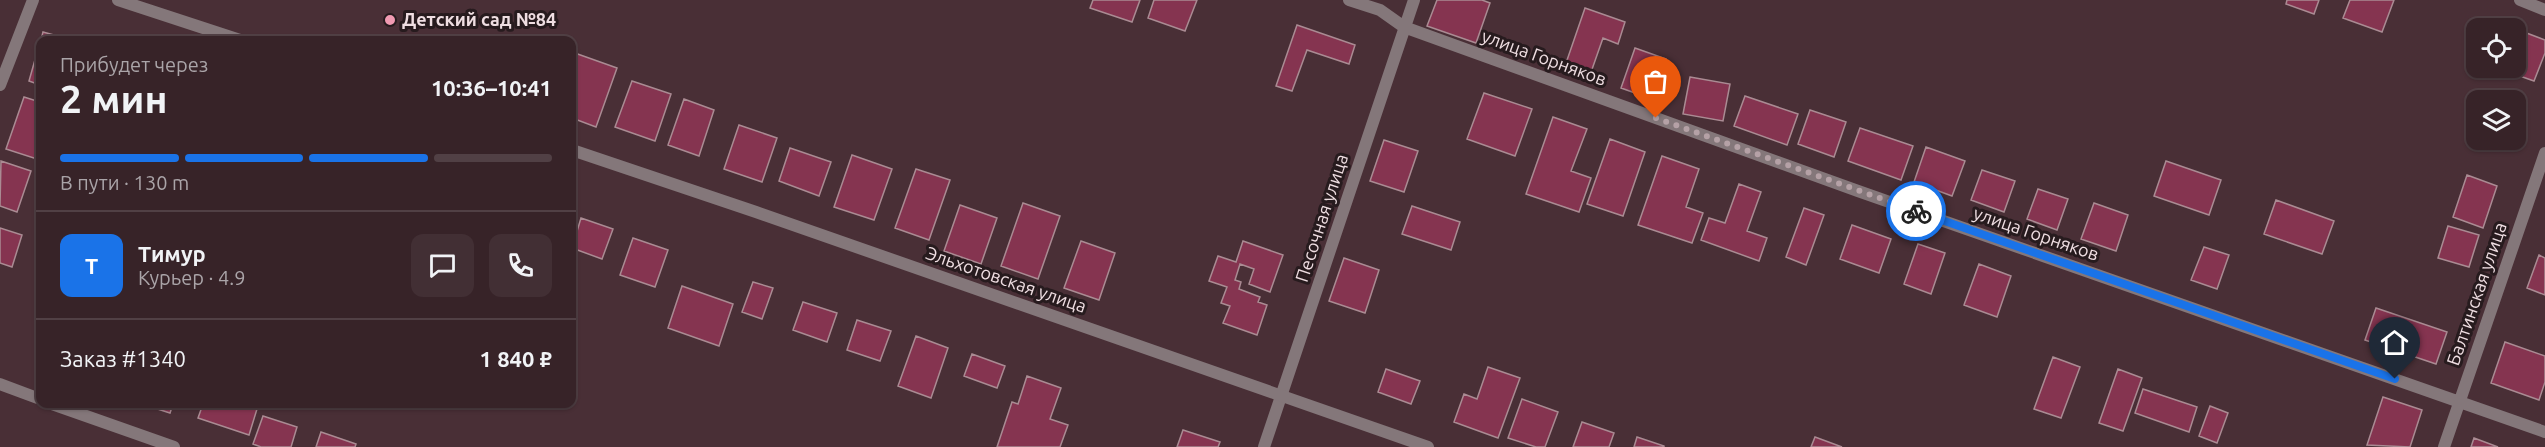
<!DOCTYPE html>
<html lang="ru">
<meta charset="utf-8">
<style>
:root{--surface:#372328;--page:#422f34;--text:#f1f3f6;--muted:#aaa4a8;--line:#514045;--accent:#1a73e8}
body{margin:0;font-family:Ubuntu,sans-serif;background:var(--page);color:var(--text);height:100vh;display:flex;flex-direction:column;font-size:22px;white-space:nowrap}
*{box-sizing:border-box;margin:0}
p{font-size:20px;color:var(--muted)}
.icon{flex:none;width:33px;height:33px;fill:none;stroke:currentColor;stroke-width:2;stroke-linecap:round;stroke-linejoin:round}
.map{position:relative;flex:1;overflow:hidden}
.side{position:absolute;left:36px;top:36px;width:540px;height:372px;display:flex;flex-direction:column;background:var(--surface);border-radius:12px;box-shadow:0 2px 4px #0004,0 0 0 2px var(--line)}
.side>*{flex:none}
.controls{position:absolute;left:2466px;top:18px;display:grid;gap:12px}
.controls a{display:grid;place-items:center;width:60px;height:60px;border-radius:12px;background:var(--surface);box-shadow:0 2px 4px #0004,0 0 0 2px var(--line);font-size:30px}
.pin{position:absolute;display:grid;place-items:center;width:51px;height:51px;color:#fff;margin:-62px -26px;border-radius:50% 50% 50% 0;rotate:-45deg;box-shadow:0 0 6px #0007}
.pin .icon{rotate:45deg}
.courier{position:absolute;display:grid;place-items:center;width:60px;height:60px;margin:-30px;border:4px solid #1a73e8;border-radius:50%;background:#fff;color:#222;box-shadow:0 2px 8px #0007}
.summary em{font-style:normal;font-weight:700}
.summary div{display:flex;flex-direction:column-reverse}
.summary{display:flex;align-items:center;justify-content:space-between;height:102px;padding:0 24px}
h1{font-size:39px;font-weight:700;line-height:45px}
.bar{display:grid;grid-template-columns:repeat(4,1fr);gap:9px 6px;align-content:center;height:72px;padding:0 24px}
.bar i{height:8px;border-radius:4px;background:var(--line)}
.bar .on{background:var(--accent)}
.bar p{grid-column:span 4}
.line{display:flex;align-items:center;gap:15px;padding:0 24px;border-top:2px solid var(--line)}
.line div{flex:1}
.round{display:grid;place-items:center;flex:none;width:63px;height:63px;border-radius:12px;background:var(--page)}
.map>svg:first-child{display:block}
</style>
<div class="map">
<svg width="2545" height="447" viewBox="0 0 2545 447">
<rect width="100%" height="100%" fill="#492f36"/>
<path fill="#853450" stroke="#aa8b93" stroke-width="1.5" d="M1093,0h47l-8,22 -42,-14z
M1154,0h43l-12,31 -37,-13z
M1437,0h45l8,3 -14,40 -49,-17z
M2287,0h32l-5,14 -28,-10z
M2350,0h44l-12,32 -39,-14z
M1585,8l40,14 -7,22 -15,-6 -13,37 -25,-9z
M1297,25l58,20 -6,19 -42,-14 -15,41 -16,-5z
M2516,29l29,11v13l-11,28 -37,-13h19z
M43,32l29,8h-31z
M40,42v43l-11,-4z
M1635,48l31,11 -14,40 -31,-11z
M572,52l45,16 -21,59 -24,-9z
M1690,77l40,7 -7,37 -40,-7z
M632,81l39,13 -16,47 -40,-14z
M2492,91l30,11 -6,17v-19h-27z
M1484,93l48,16 -17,47 -48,-17z
M1745,96l53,18 -11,31 -53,-19z
M24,97l16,5v58l-34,-11z
M684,99l30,11 -15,46 -31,-11z
M1810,110l36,12 -12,35 -36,-13z
M1553,117l34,12 -16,42 20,7 -12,34 -53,-18z
M739,125l38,13 -15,44 -38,-13z
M1860,128l53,18 -12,34 -53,-19z
M1610,139l35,13 -22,64 -36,-12z
M1384,140l34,11 -14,41 -34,-11z
M1926,147l39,14 -13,35 -38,-14z
M790,148l41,14 -12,34 -40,-15z
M852,155l40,14 -18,51 -40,-13z
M1662,156l37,13 -13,38 17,6 -11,30 -54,-18z
M1,161l30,10 -14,41 -17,-6z
M2166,161l55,19 -12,35 -55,-19z
M916,169l34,11 -21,60 -34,-12z
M1982,170l33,11 -11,31 -33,-12z
M2467,175l30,11 -14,42 -30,-11z
M1739,184l22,8 -14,39 20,7 -8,23 -58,-21 8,-22 16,5z
M2038,189l30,10 -11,31 -30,-11z
M2276,200l58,21 -12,33 -58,-20z
M1023,203l37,13 -22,63 -37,-13z
M2094,203l34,12 -12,36 -35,-12z
M960,205l37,13 -16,46 -37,-13z
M1412,206l48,16 -9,28 -49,-16z
M1804,208l20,7 -18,50 -20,-8z
M581,218l32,11 -11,30 -30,-11z
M1852,225l39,14 -12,34 -39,-14z
M2448,226l31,9 -10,32 -31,-9z
M0,228l22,7 -10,32 -12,-4z
M633,238l35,12 -13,37 -35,-12z
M1081,241l34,12 -16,47 -35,-12z
M1243,241l40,14 -13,37 -21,-8 5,-15 -14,-5 -5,16 6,2 -2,7 21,8 -2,5 9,3 -10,30 -34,-12 7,-17 -9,-3 6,-16 -18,-6 9,-25 18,6z
M1918,244l27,9 -14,41 -27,-10z
M2204,247l25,8 -12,34 -26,-9z
M2539,255l6,3v37l-18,-7z
M1344,258l35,12 -14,43 -36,-12z
M1979,264l32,12 -14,41 -33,-12z
M753,282l20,6 -11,31 -20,-7z
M682,286l51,18 -14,42 -51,-18z
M803,302l34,11 -10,29 -34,-12z
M2376,308l71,24 -11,32 -71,-24z
M857,320l34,11 -11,30 -33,-11z
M916,336l32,12 -17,50 -33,-12z
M2505,342l40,14v26l-6,18 -48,-17z
M972,354l33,12 -8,22 -33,-12z
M2053,357l27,10 -19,51 -27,-9z
M1488,367l32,11 -22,60 -44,-16 10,-28 13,5z
M1386,369l34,12 -9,23 -33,-12z
M2118,369l24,9 -19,53 -24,-8z
M1027,376l34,12 -11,31 18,6 -8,22h-63l15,-45 6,2z
M2143,389l54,18 -8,25 -54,-19z
M2383,397l39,13 -12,37 -43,-2z
M1522,399l36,13 -13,35h-9l-28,-9z
M142,404h31l-3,9z
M203,404h36l18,5 -8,26 -51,-17z
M2210,406l18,7 -11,30 -18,-7z
M263,416l34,11 -6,20h-30l-8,-3z
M1582,422l32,11 -5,14h-36z
M1183,430l37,12 -2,5h-41z
M321,432l35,12 -1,3h-39z
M1637,437l27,9v1h-30z
M1815,437l27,10h-31z
M2474,438l24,9h-27z"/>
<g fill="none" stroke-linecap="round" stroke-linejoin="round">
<path stroke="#84777a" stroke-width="12" d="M1349,0l31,10 24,17 454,164 687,241
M2520,0l25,10
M0,384l40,15
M52,404l122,43
M1264,447l150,-447
M2444,447l101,-294"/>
<path stroke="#84777a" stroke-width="12" d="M118,0l122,40
M0,85l33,-85
M572,150l184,62 672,235"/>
</g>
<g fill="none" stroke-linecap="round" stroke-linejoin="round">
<path stroke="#b5a1a6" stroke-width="6" stroke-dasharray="0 10.8" d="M1656,118l260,93"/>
<path stroke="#1a73e8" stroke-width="8" d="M1916,211l479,168"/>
</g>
<circle fill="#f19ab2" stroke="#271b1e" stroke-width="2" cx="390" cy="20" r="6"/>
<g text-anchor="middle" stroke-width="6" stroke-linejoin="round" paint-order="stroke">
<g font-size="18" font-weight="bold" fill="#efdee2" stroke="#271b1e" text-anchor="start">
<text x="402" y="26">Детский сад №84</text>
</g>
<g font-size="18" fill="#efdee2" stroke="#271b1e">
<text transform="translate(1544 58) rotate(20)" y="6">улица Горняков</text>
<text transform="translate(1322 218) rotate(-72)" y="6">Песочная улица</text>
<text transform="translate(2036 234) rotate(19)" y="6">улица Горняков</text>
<text transform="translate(1006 280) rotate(19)" y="6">Эльхотовская улица</text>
<text transform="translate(2477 294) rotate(-71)" y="6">Балтинская улица</text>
</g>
</g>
</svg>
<div class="controls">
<a><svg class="icon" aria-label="locate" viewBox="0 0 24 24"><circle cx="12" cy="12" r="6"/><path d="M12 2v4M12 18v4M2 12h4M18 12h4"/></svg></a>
<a><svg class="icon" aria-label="layers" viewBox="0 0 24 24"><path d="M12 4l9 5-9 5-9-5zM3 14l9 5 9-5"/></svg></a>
</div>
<div class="pin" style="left:1656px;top:118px;background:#ea580c"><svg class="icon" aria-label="bag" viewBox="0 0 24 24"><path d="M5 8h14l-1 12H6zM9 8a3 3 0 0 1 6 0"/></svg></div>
<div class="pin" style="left:2395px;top:379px;background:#1f2937"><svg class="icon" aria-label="home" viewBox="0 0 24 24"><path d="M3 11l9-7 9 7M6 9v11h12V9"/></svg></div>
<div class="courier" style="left:1916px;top:211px"><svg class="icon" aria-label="bike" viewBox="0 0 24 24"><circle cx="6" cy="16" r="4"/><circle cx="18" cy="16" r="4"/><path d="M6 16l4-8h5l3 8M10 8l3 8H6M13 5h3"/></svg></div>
<section class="side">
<div class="summary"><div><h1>2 мин</h1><p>Прибудет через</p></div><em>10:36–10:41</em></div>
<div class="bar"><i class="on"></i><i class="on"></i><i class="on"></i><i></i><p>В пути · 130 m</p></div>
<div class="line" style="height:108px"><b class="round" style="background:var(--accent);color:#fff">Т</b><div><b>Тимур</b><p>Курьер · 4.9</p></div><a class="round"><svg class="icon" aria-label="chat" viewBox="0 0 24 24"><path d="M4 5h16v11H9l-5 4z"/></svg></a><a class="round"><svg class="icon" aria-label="phone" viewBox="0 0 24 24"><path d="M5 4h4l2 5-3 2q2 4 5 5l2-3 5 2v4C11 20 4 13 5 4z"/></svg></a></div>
<div class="line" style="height:78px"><div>Заказ #1340</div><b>1 840 ₽</b></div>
</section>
</div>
